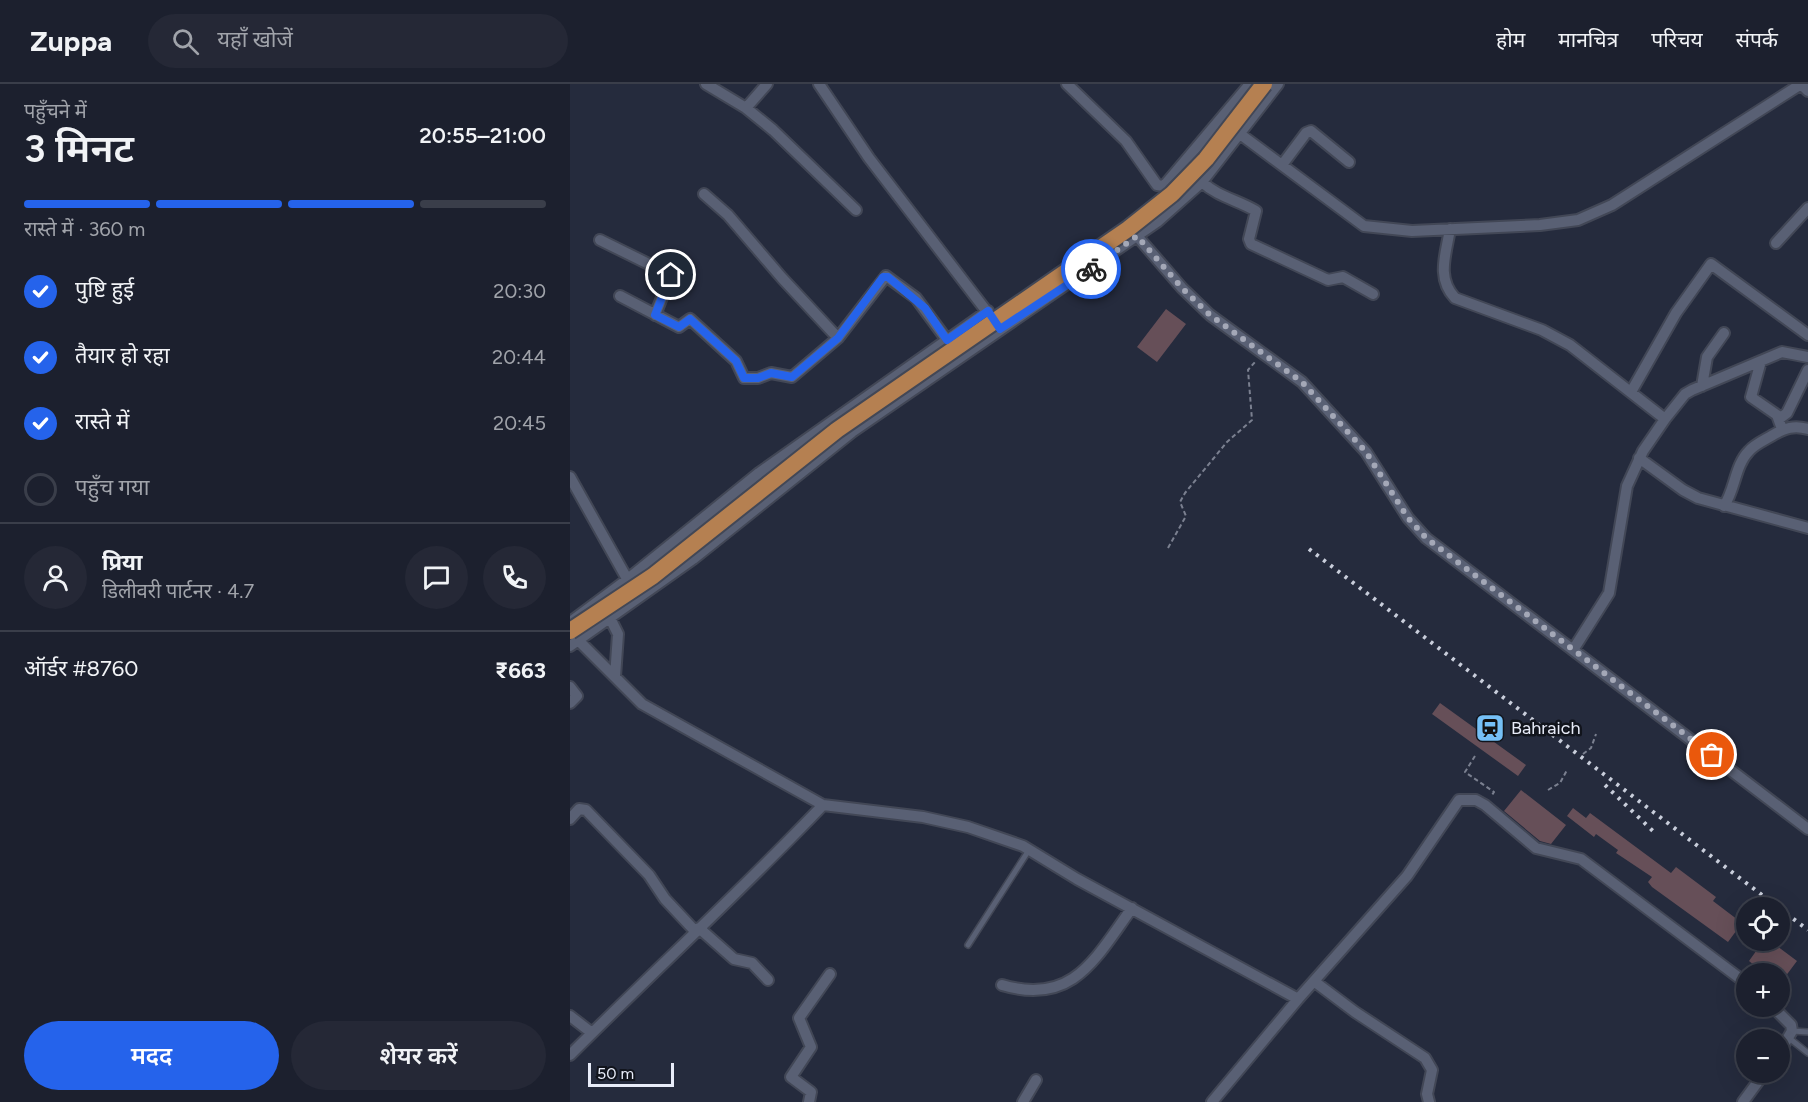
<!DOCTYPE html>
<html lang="hi">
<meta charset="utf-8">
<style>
:root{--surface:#1c202e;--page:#252836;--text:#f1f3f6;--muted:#a0a3aa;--line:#3a3e4a;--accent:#2563eb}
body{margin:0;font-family:Figtree,"Noto Sans Devanagari",sans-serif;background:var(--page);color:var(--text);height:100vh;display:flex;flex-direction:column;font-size:22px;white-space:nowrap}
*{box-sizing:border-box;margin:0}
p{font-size:20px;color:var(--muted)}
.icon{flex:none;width:33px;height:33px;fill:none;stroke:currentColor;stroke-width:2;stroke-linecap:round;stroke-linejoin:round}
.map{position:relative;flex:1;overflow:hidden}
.side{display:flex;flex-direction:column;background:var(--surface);width:570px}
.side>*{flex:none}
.tools{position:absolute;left:1166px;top:813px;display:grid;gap:12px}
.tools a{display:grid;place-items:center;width:54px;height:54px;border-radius:50%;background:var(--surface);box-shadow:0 6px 24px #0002,0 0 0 2px var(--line);font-size:30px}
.scale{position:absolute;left:18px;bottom:15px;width:86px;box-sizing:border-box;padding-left:6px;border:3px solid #e8ecf9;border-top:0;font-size:16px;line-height:21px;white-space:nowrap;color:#e8ecf9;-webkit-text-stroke:4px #11141c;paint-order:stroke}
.pin{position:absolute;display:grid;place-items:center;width:51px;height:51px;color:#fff;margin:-26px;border:3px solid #fff;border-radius:50%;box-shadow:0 2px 6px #0007}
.courier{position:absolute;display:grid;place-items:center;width:60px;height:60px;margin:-30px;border:4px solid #2563eb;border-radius:50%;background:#fff;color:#222;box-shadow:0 2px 8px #0007}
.headline em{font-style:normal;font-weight:600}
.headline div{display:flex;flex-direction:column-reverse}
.headline{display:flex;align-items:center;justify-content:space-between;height:102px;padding:0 24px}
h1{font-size:39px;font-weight:600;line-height:45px}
.bar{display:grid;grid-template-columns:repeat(4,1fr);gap:9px 6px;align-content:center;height:72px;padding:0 24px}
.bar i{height:8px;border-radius:4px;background:var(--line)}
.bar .on{background:var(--accent)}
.bar p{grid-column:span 4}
.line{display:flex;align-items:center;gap:15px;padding:0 24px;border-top:2px solid var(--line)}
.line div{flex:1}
.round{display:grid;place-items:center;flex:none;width:63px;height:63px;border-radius:32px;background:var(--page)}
ol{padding:0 24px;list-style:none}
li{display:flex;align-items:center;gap:18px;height:66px}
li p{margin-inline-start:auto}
li .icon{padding:6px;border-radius:50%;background:var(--accent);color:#fff;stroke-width:4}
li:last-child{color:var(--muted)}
li i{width:33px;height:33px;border:3px solid var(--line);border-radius:50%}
.action{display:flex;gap:12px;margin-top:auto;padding:12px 24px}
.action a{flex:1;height:69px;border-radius:36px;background:var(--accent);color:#fff;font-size:24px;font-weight:600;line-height:69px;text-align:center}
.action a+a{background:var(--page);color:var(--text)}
header{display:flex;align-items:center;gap:36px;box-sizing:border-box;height:84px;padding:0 30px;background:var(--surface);border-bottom:2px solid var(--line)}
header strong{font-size:28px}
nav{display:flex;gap:33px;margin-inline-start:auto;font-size:21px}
.search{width:420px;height:54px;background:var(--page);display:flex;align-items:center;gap:15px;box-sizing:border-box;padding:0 21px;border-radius:33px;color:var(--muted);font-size:22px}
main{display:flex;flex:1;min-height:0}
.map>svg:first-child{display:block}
</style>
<header>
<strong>Zuppa</strong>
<div class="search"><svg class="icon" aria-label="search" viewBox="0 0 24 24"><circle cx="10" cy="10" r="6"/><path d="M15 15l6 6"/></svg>यहाँ खोजें</div>
<nav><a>होम</a><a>मानचित्र</a><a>परिचय</a><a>संपर्क</a></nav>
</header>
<main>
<section class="side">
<div class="headline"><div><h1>3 मिनट</h1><p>पहुँचने में</p></div><em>20:55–21:00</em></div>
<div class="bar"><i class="on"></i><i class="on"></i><i class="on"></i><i></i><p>रास्ते में · 360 m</p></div>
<ol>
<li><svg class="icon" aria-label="check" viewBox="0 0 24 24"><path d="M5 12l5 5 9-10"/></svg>पुष्टि हुई<p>20:30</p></li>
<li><svg class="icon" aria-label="check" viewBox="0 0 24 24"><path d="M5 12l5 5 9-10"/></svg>तैयार हो रहा<p>20:44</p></li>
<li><svg class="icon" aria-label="check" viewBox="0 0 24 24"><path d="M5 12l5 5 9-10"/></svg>रास्ते में<p>20:45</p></li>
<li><i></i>पहुँच गया</li>
</ol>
<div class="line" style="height:108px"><a class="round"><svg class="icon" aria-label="person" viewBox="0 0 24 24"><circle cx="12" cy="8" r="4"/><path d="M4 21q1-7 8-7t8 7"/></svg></a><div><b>प्रिया</b><p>डिलीवरी पार्टनर · 4.7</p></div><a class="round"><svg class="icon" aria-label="chat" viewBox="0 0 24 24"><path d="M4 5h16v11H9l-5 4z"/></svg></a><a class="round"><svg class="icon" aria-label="phone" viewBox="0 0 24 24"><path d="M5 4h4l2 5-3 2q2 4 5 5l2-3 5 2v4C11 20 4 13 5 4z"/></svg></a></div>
<div class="line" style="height:78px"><div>ऑर्डर #8760</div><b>₹663</b></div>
<div class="action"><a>मदद</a><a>शेयर करें</a></div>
</section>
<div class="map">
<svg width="1238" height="1018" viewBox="0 0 1238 1018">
<rect width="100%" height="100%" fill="#252b3d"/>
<path fill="#664f58" d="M596,225l20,15 -29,38 -20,-15z
M870,619l86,62 -8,11 -86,-62z
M951,706l45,35 -15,19 -11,-3 -36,-30z
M1003,724l13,10 4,-5 81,60 5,-6 40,30 -3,4 29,22 -14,19 -76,-55 -4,-5 4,-5 -36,-24 2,-3 -22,-16 -2,3 -27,-21z
M1194,856h5l28,21 -18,24v-11h-14l-16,-13z"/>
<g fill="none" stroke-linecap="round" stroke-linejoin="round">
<g stroke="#424756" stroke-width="8">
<path id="service" d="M398,861l61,-95
M1222,947l16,1
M1219,954l19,15"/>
</g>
<g stroke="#424756" stroke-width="14">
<path id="minor" d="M136,0l40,24 27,22 83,80
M249,0l50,74 122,159
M497,0l59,57 31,44 7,1 86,-102
M176,24l21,-24
M670,50l124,92 48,5 128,-6 38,-5 34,-15 186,-119h5l5,5
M712,81l24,-32 5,-2 38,31
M632,98c16,15 36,18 54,29l-7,28 2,5 77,36 15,-3 30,17
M134,110l24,21 54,63 56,60
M880,145c-4,25 -14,49 5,69l87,32 28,15 95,74 -22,32 -16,35 -18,107 -36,57
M567,152l45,52 28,27 92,67 64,70 42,66 18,20 382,291
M30,156l71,35 -16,40
M1206,159l32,-35
M50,212l59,31 11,-8 46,42 8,17h14l13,-5 21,4 46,-39 48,-62 30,22 31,42
M1191,277l-10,36 26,18 5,14
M1132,302l5,-29 17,-24
M1061,308l45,-79 35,-49 97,71
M1095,335l20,-25 7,-4 90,-38 26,5
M1209,335l8,-6 21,-43
M1069,374l44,32 15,8 110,30
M0,393l60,107
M1154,422c11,-16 11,-41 25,-55 6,-7 16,-11 24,-16 12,-7 21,-10 35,-6
M40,534l8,16 -3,43
M3,536l55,-41 131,-106 229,-162
M9,557l63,63 181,101 100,12 45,10 55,19 54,33 221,120 -86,103
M0,562l123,-87 159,-127 305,-210 45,-40 76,-98
M0,603l7,9 -7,7
M0,735l9,-10 7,1 63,65 16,24 30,32
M129,844l35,31 18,4 16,17
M745,898l40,30 70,46 7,12 -5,24 2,8
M432,901c71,21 93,-26 130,-77
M728,915l109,-123 52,-76h17l9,5 51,43 45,11 165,124
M1202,922l19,19 1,6 -13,22
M0,932l22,17
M0,971c84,-84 171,-164 253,-250
M239,1018l2,-10 -20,-15 20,-30 -12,-29 31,-44
M453,1018l13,-22
M1173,1018l22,-30"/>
</g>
<path stroke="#7b8090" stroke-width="2" stroke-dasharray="4.5 3" stroke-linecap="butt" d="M598,464l18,-32 -6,-14 5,-9 42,-51 25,-22 -4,-50 7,-8
M1013,670l8,-6 5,-14
M905,672l-10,16 29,20 -2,3
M978,706l12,-7 7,-13"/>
<use href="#service" stroke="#596074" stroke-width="5"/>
<use href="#minor" stroke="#596074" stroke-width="10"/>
<path stroke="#c9cedb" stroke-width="4" stroke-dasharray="3 6" stroke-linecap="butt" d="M739,465l470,359
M1035,701l50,48
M1209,824l29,22"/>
<g stroke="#424756" stroke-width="20" stroke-linecap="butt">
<path id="primary-bridge" d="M0,547l83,-55 184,-146 291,-201 44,-35 34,-35 58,-75"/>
</g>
<use href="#primary-bridge" stroke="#b58051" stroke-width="16"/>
</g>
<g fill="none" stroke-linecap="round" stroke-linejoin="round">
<path stroke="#a4a8b7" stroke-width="6" stroke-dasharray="0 10.8" d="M521,185l46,-33 45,52 28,27 92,67 64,70 42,66 18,20 286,217"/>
<path stroke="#2563eb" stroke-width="8" d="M101,191l-16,40 24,12 11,-8 46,42 8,17h14l13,-5 21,4 46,-39 45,-61h5l37,31 22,32 41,-29 12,18 91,-60"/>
</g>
<defs>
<g id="station-square" transform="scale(1.5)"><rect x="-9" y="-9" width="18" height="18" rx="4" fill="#75c0f6" stroke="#11141c"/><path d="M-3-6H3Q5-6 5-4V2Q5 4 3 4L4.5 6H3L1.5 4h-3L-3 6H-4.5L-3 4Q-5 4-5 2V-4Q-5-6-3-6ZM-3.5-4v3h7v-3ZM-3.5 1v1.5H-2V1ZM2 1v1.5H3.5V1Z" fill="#111"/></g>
</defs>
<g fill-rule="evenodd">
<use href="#station-square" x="920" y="644"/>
</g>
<g text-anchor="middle" stroke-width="5" stroke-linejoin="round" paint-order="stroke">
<g font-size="18" fill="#e8ecf9" stroke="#11141c" text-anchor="start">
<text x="941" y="650">Bahraich</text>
</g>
</g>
</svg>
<div class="tools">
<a><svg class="icon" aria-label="locate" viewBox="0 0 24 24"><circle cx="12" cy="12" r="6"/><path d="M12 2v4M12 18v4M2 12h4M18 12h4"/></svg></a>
<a>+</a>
<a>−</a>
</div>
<div class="scale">50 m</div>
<div class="pin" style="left:1142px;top:671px;background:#ea580c"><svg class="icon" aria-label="bag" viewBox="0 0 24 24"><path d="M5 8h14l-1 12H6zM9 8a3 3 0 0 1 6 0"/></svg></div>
<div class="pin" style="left:101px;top:191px;background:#1f2937"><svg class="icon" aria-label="home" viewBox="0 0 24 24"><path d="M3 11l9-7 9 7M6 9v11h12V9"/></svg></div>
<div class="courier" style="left:521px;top:185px"><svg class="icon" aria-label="bike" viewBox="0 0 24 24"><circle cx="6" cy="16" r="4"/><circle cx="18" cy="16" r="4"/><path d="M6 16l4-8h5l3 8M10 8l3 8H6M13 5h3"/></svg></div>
</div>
</main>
